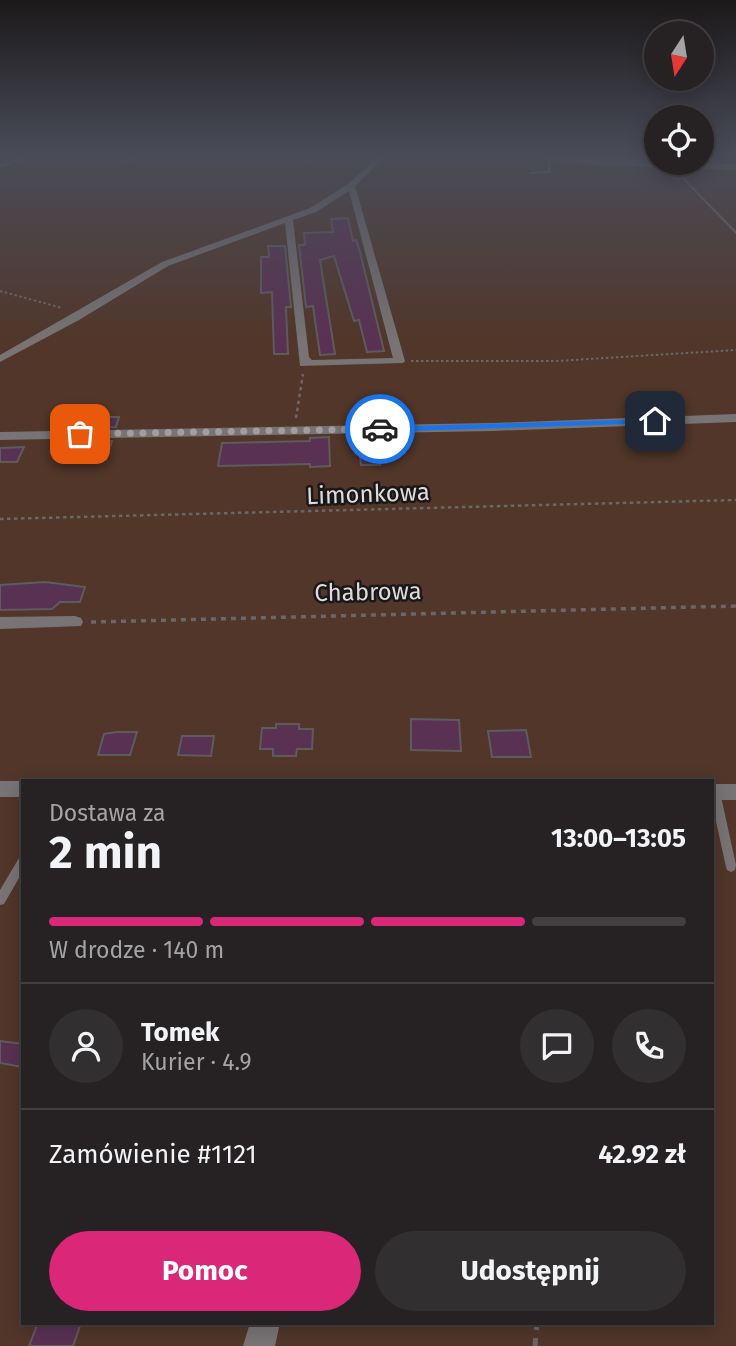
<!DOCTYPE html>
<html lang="pl">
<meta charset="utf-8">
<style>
:root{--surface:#262223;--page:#322f30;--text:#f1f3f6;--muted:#a4a4a6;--line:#423f41;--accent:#db2777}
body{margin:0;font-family:"Fira Sans",sans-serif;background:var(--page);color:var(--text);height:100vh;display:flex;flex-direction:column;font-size:26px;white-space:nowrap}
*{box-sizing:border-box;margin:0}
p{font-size:23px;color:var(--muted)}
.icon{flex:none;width:38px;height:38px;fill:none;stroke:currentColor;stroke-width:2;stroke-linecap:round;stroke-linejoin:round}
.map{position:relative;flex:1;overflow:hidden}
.drawer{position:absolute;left:21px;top:779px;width:693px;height:546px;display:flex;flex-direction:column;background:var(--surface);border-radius:0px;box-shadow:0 4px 18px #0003,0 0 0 2px var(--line)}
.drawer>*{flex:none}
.needle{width:46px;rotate:192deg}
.buttons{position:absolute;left:644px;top:21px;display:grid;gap:14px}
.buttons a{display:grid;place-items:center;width:70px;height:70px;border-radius:50%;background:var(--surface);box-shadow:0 4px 18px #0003,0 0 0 2px var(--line);font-size:35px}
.pin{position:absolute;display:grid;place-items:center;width:60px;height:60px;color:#fff;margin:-30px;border-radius:14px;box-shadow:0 4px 10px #0006}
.courier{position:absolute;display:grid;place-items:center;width:70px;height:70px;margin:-35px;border:5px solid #1a73e8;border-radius:50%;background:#fff;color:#222;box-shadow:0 2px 9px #0007}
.headline em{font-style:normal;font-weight:700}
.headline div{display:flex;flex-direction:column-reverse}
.headline{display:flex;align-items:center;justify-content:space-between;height:119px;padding:0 28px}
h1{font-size:46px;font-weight:700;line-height:52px}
.bar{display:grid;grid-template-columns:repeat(4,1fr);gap:10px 7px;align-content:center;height:84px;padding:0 28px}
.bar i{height:9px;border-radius:5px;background:var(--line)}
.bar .on{background:var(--accent)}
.bar p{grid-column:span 4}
.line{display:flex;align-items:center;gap:18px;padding:0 28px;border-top:2px solid var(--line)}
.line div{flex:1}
.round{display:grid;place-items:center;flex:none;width:74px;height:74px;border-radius:37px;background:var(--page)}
.primary-button{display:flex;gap:14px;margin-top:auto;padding:14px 28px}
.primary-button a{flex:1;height:80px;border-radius:42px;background:var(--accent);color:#fff;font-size:28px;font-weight:700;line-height:80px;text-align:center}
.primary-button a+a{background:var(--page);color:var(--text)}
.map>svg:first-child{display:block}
</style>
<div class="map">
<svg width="736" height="1346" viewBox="0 0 736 1346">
<rect width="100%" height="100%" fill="#322e2f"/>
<path fill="#513629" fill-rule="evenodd" d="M0,155h656v8h46v-8h34v1191h-736zM23,780h689v543h-689z"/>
<path fill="#593152" stroke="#5e5b5d" stroke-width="2" d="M348,218l5,23 3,-1 4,12 24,99 -17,1 -8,-32 -5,1 -20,-65 -14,4 15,94 -15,1 -7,-49 -7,1 -7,-62h6l-1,-12 29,-1 -2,-13z
M268,246h17l6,61h-5l2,47h-14l-2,-62 -11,1v-36h8z
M374,409l1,14h-18l-1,-13z
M96,417h23l-3,10 -24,1z
M358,436h19l3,29h-19z
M329,437l1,29 -20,1v-3l-92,2 4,-23 88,-2v-3z
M87,441h25l-6,19h-27z
M24,447l-7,15h-17v-14z
M45,582l40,5 -5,15h-20l-8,7 -52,1v-25z
M411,719l48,1 2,31 -50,-1z
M276,724h23v5h14l-1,20h-15l-1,7h-23v-7h-13l2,-21h14z
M526,730l5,27h-39l-4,-26z
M116,732h21l-7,23h-32l6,-21z
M182,736h32l-3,20 -33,-1z
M0,1041l23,3v23l-23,-4z
M38,1323h43l-8,23h-44z"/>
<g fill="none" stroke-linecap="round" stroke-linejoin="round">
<path stroke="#6b6768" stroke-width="2" stroke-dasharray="2.5 2.5" stroke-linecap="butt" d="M299,166l16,-11
M0,291l62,17
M411,361h145l180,-11"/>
<path stroke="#6b6768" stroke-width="2.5" stroke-dasharray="3.5 3.5" stroke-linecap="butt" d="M296,418l7,-44
M0,519l736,-19"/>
<path stroke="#6b6768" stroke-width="3.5" stroke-dasharray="5 5" stroke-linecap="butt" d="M91,622l645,-16"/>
<path stroke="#6b6768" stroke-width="5" stroke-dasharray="8 8" stroke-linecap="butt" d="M535,1346l2,-23"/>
<path fill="#787475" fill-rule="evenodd" d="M547,157l3,1 1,15 -22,1 1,-2 18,-1z
M667,163h2l67,68v3z
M715,788l4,1 1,3 16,73 -1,5 -4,2 -4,-2 -1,-3 -14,-64v-14z
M23,856v15l-19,33 -4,1v-15l19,-32z"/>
<path fill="#787475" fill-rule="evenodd" d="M28,155h9l-37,13v-4z
M135,155h9l-17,7 -6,-1z
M380,155h7l-32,31 50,175 -2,2 -103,3 -15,-143 -117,43 -89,54 -79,42v-7l162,-93 148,-54 38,-24zM349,191l44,167 -81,2 -3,-3 -16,-137 23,-8z
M736,414v8l-243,9 -493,9v-8l493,-9z
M75,616l6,2 2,4 -2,4 -81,3v-12z
M0,781h23v16h-23z
M712,784h24v16h-24z
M250,1323h30l-5,23h-32z"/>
<path fill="#787475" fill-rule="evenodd" d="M516,155l220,9v6l-156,-6z"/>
</g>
<linearGradient id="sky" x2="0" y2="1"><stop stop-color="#1c191a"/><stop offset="0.45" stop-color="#494c58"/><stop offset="1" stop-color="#494c58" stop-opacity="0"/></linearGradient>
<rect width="736" height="343" fill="url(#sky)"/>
<path fill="#1a73e8" d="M655,419l3,4 -278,9 -4,-3 4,-2z"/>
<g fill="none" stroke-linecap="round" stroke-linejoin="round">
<path stroke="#a29e9f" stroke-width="7" stroke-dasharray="0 12.6" d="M80,434l300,-5"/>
</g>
<g text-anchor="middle" stroke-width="5" stroke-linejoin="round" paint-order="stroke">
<g font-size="24" fill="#dedbdc" stroke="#191717">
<text transform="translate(368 494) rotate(-2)" y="8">Limonkowa</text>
<text transform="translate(368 592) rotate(-1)" y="8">Chabrowa</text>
</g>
</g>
</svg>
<div class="buttons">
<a><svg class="needle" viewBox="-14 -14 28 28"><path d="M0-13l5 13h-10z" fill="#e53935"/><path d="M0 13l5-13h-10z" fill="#a4a4a6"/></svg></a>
<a><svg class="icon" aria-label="locate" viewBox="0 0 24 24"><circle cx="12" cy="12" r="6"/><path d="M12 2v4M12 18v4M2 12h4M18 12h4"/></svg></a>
</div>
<div class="pin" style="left:80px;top:434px;background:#ea580c"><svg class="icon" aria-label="bag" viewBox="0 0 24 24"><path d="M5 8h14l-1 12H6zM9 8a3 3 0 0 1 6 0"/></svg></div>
<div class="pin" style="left:655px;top:421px;background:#1f2937"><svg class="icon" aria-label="home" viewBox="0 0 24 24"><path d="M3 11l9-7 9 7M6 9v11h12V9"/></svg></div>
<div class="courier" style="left:380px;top:429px"><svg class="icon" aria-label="car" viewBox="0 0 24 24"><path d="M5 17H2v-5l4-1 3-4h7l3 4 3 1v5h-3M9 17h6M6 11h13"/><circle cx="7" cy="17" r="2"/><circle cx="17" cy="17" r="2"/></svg></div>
<section class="drawer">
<div class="headline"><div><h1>2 min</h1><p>Dostawa za</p></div><em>13:00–13:05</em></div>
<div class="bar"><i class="on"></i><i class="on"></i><i class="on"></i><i></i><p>W drodze · 140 m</p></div>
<div class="line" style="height:126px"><a class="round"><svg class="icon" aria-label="person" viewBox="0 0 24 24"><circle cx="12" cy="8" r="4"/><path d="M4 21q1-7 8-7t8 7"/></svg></a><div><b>Tomek</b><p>Kurier · 4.9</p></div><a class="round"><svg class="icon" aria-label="chat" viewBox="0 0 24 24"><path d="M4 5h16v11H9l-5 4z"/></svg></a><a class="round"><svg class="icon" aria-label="phone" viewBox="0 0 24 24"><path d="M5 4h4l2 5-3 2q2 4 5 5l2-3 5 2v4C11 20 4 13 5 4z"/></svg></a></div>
<div class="line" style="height:91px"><div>Zamówienie #1121</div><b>42.92 zł</b></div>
<div class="primary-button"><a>Pomoc</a><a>Udostępnij</a></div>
</section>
</div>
